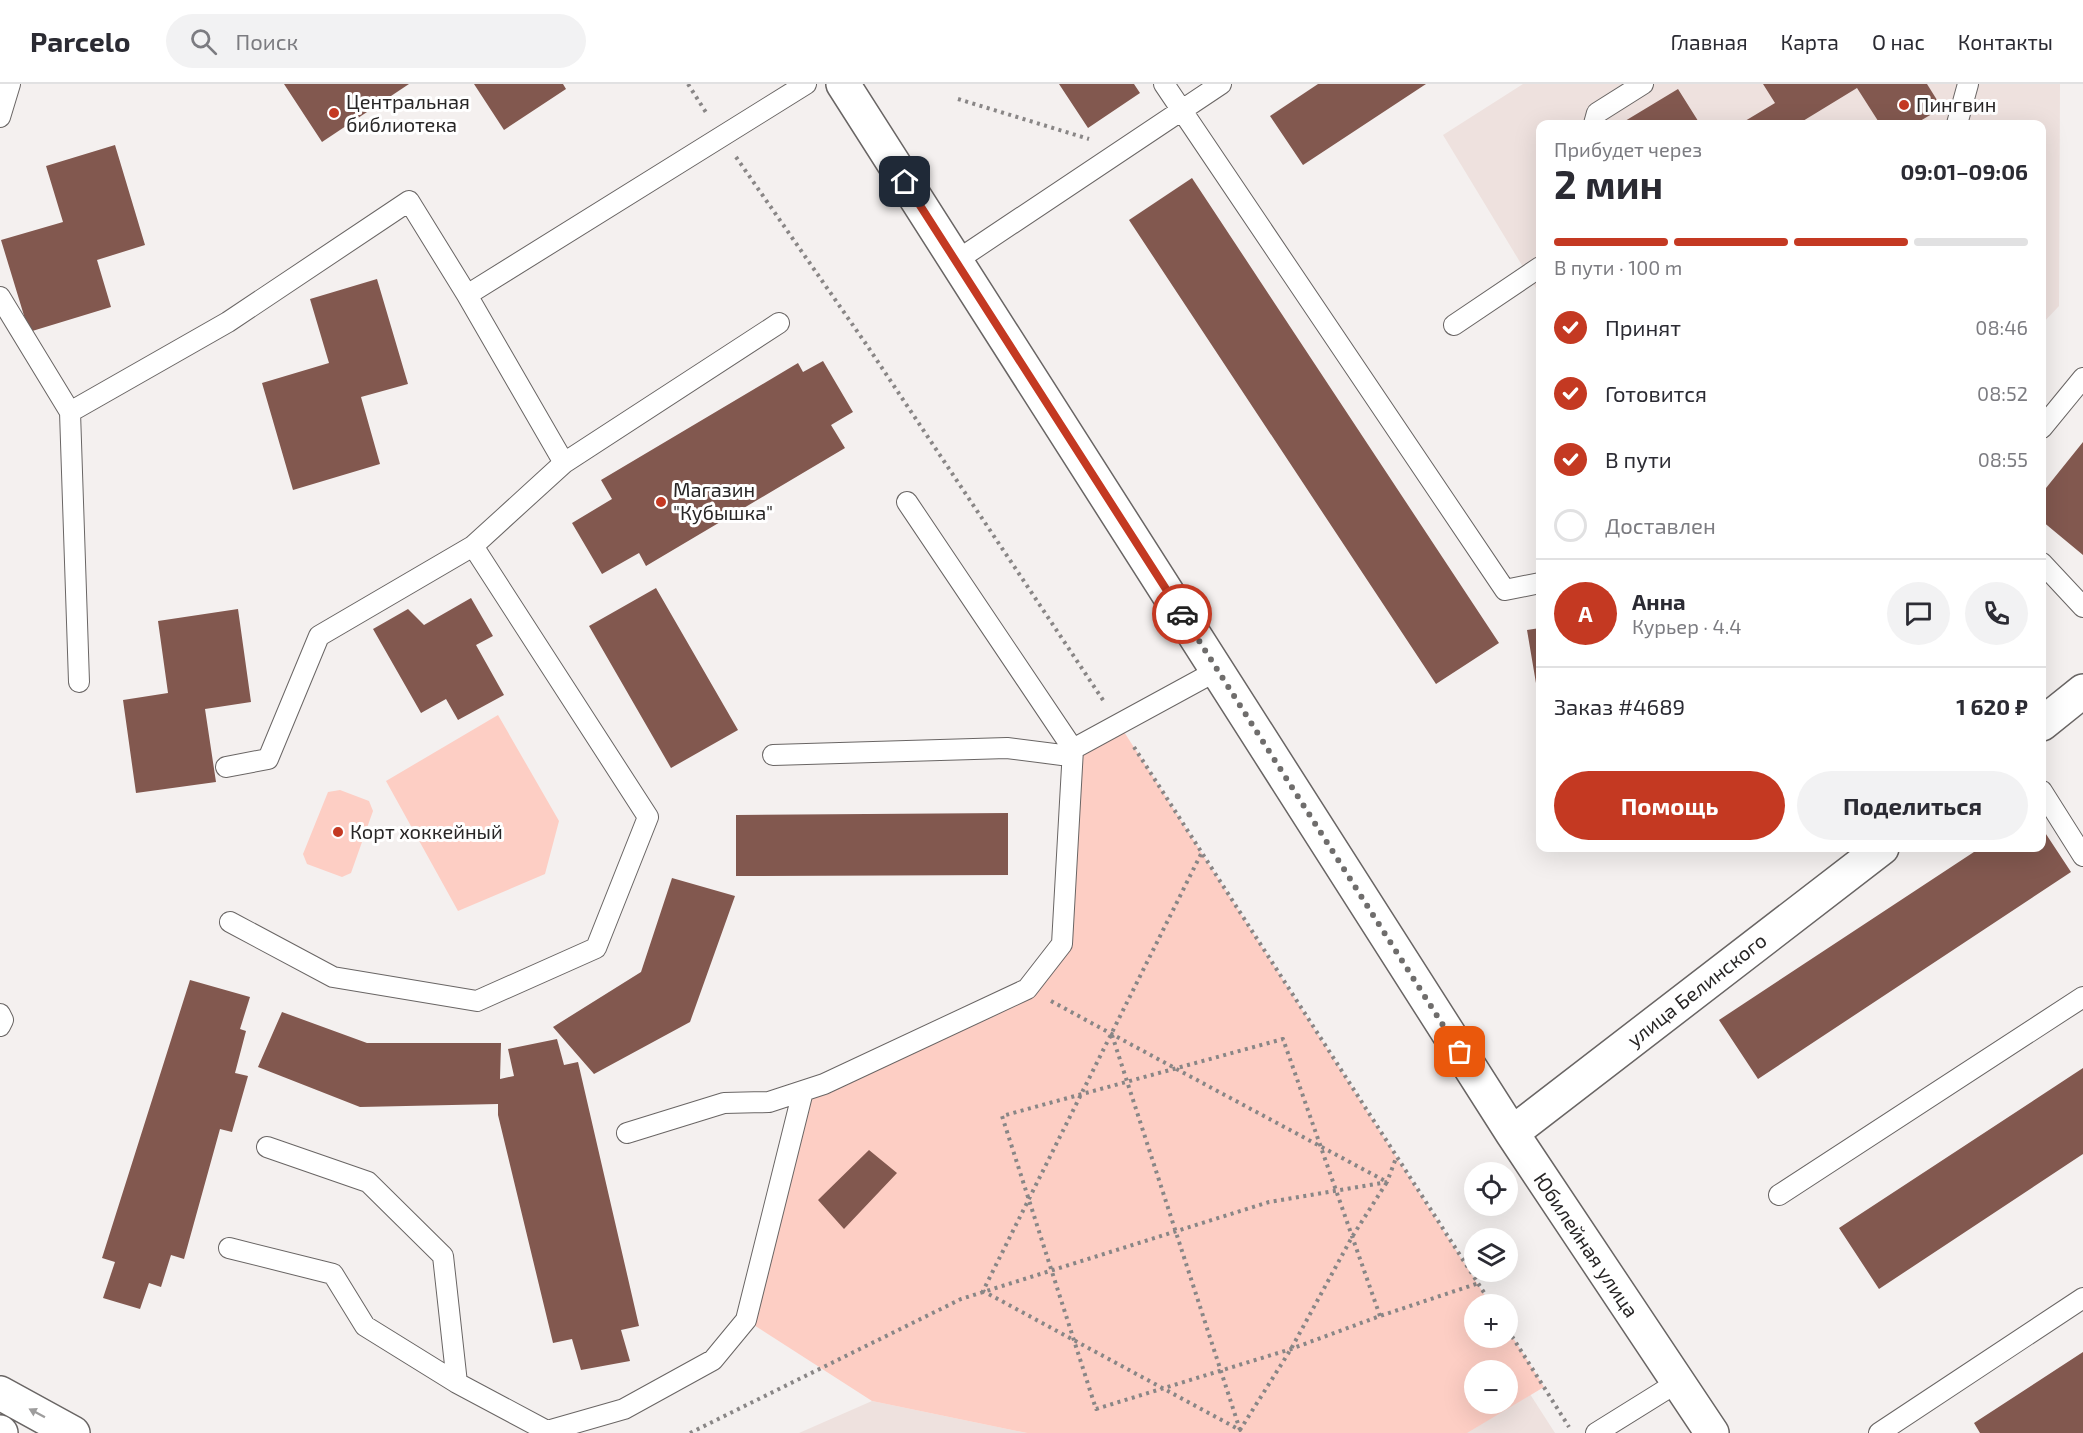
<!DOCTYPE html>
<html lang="ru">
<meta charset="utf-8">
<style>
:root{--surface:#fff;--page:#f2f2f3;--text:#2b2b33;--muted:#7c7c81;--line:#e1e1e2;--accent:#c43922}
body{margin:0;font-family:"Exo 2",sans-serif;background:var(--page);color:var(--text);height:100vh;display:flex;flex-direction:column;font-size:22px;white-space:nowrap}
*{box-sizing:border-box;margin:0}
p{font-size:20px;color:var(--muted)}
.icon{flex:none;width:33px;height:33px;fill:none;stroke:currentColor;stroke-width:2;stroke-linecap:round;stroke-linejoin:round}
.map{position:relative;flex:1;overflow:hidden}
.panel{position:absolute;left:1536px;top:36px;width:510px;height:732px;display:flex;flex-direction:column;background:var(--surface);border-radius:12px;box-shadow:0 6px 24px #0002}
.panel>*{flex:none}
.buttons{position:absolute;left:1464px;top:1078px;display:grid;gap:12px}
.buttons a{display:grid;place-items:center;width:54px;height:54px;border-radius:50%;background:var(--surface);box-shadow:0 6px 24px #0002;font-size:30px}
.pin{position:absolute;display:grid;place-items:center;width:51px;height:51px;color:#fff;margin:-26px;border-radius:12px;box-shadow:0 3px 9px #0006}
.courier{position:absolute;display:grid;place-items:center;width:60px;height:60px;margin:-30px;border:4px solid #c43922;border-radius:50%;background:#fff;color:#222;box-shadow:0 2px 8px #0007}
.summary em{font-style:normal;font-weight:700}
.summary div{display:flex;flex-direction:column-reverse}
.summary{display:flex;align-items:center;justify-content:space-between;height:102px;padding:0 18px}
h1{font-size:39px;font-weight:700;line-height:45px}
.bar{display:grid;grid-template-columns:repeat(4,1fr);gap:9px 6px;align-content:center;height:72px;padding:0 18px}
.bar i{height:8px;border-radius:4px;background:var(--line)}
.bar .on{background:var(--accent)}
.bar p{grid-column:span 4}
.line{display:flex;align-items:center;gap:15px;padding:0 18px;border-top:2px solid var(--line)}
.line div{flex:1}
.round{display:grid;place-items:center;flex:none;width:63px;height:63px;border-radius:32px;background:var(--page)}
ol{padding:0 18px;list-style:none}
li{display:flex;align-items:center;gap:18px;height:66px}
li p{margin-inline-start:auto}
li .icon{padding:6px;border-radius:50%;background:var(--accent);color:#fff;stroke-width:4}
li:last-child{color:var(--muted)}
li i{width:33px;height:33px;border:3px solid var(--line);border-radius:50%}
.primary-button{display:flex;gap:12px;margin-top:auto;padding:12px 18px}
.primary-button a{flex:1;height:69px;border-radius:36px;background:var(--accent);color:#fff;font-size:24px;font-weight:700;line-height:69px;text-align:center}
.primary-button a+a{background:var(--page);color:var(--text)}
header{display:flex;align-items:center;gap:36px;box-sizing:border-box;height:84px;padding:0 30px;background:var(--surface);border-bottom:2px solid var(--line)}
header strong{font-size:28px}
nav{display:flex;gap:33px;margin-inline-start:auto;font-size:21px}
.search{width:420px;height:54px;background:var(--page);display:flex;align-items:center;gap:15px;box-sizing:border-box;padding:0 21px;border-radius:33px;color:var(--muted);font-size:22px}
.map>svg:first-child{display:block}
</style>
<header>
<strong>Parcelo</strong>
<div class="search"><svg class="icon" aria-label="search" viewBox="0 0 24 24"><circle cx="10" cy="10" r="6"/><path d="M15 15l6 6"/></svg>Поиск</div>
<nav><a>Главная</a><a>Карта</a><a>О нас</a><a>Контакты</a></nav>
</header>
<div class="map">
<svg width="2083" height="1349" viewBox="0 0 2083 1349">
<rect width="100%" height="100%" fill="#f4f0ef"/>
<path fill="#eee1de" d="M1523,0h537l-1,222 -17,18v-200h-502v171l-97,-160z
M1528,1307l27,42h-93z
M872,1317l155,32h-228z"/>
<path fill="#fdcec4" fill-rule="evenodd" d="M498,631l61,106 -14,53 -87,37 -72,-130z
M1119,640l372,581h-17v33h34v-8l36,57 -77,46h-440l-155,-32 -126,-81 57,-229 224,-102 35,-45 11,-195zM1474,1287h34v33h-34z
M340,706l29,11 4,10 -22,62 -9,4 -35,-13 -4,-10 25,-62z"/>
<path fill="#82584f" d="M284,0h125l-87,58z
M474,0h89l3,5 -62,41z
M1059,0h75l6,9 -52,35z
M1318,0h108l-123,81 -33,-49z
M1763,0h164l15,24 -27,16h-35l-23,-36 -59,36h-58l35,-21z
M1678,5l22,35h-80z
M115,61l30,100 -48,15 14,47 -82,25 -28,-92 62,-18 -17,-56z
M1192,94l307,465 -63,41 -307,-464z
M377,195l31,105 -47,13 19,67 -87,26 -31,-107 67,-20 -19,-64z
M823,277l30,51 -22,13 14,23 -199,118 -7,-13 -37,21 -30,-51 40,-24 -11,-19 197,-117 5,9z
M2083,358v113l-41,-34v-28z
M656,504l82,142 -67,38 -82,-142z
M471,514l22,38 -17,9 28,50 -46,25 -12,-21 -25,14 -48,-84 35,-20 16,16z
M238,525l13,93 -46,7 11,73 -80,11 -13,-93 45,-7 -10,-72z
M1540,544v67h-2l-11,-65z
M1008,729v62l-272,1v-61z
M2042,744l29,44 -313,207 -39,-59 261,-172h62z
M672,794l63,18 -45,126 -96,52 -41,-47 88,-55z
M190,896l60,17 -10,32 6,2 -11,42 13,3 -16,56 -12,-3 -36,130 -13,-4 -10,32 -12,-4 -9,26 -37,-11 12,-36 -13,-4z
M282,928l85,31h134l-1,36 14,-3 -6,-27 49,-10 7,26 14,-3 61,264 -18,4 9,31 -49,9 -9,-31 -19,4 -55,-228v-11l-138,3 -102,-40z
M2083,984v86l-204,135 -40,-61z
M869,1066l28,23 -53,56 -26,-29z
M2083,1268v81h-103l-6,-10z"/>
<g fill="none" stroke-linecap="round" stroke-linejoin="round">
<g stroke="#696564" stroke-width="22">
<path id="service" d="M1164,0l341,506 35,-7
M0,33l10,-33
M1594,40l3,-11 46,-29
M1957,40l11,-40
M956,177l265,-177
M467,211l97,168 215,-140
M0,213l70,115 158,-90 181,-121 58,94 339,-211
M1454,241l86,-58
M70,328l9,270
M2042,344l41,-50
M2042,479l41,44
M773,671l234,-7 55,7 156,-85
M226,683l42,-8 51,-123 154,-90 91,-83
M2042,707l41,65
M230,838l103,55 144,24 119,-53 52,-131 -175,-271
M0,930l3,6 -3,6
M627,1049l97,-30 45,-1 55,-18 203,-95 35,-45 11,-195 -166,-247
M267,1063l101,35 75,74 14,127 90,48 77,-22 89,-49 33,-40 57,-229
M1779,1111l304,-198
M229,1164l104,26 32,52 92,57
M1596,1349l82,-51
M1879,1349l204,-135"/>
</g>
<g stroke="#696564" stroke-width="36">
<path id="minor" d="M843,0l669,1049 200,300
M2042,640l41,-33
M1512,1049l370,-285"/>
</g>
<g stroke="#696564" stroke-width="36">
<path id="tertiary" d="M0,1309l73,40
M0,1348l1,1"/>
</g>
<path stroke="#898686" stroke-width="4" stroke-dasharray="3 4.5" stroke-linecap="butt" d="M688,0l19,30
M958,15l131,40
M736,73l130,187 239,359
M1134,663l358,558
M1051,917c112,61 224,121 336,181l-35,55 -61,112 -51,81 -257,-139 219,-439
M1112,951l128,395
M1380,1232l-97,-277 -281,77 94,293 195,-60 89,-33 99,-33
M1508,1246l61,97
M690,1349l271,-134 308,-97 118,-20 9,-24"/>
<use href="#service" stroke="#fff" stroke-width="20"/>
<use href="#minor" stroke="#fff" stroke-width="33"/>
<use href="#tertiary" stroke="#fff" stroke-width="33"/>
</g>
<defs><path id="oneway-solid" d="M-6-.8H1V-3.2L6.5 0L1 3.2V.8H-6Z" transform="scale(1.5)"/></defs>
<use fill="#9e9d9d" href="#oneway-solid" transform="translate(37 1329) rotate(-152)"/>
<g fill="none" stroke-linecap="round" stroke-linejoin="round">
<path stroke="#6f6d6c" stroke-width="6" stroke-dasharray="0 10.8" d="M1182,530l278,438"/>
<path stroke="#c43922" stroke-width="8" d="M905,98l277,432"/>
</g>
<g fill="#c43922" stroke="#fff" stroke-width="2">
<circle cx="1904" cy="21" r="6"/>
<circle cx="334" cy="29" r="6"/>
<circle cx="661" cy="418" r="6"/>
<circle cx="338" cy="748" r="6"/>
</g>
<g text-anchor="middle" stroke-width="6" stroke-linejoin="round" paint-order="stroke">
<g font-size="20" fill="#282626" stroke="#fff" text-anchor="start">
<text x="346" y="25">Центральная<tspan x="346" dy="23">библиотека</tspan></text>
<text x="1916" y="28">Пингвин</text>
<text x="673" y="413">Магазин<tspan x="673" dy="23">"Кубышка"</tspan></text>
<text x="350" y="755">Корт хоккейный</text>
</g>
<g font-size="20" fill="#282626" stroke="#fff">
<text transform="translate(1697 906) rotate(-38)" y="7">улица Белинского</text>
<text transform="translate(1586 1161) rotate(56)" y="7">Юбилейная улица</text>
</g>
</g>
</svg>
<div class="buttons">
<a><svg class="icon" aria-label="locate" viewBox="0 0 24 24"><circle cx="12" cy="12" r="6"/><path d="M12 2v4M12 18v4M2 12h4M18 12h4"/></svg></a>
<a><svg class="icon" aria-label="layers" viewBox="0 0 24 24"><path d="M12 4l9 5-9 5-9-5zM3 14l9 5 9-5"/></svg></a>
<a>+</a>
<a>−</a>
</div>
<div class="pin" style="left:1460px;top:968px;background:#ea580c"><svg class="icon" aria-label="bag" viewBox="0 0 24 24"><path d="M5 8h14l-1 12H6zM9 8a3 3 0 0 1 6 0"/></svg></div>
<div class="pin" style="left:905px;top:98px;background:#1f2937"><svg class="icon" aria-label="home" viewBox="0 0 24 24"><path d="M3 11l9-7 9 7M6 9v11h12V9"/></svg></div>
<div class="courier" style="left:1182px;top:530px"><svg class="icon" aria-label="car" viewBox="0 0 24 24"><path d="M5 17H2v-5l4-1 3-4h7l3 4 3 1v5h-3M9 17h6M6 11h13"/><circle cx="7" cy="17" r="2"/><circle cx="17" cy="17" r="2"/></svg></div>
<section class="panel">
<div class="summary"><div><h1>2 мин</h1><p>Прибудет через</p></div><em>09:01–09:06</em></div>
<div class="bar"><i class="on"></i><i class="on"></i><i class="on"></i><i></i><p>В пути · 100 m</p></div>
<ol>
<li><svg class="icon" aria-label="check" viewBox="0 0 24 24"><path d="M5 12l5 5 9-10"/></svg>Принят<p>08:46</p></li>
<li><svg class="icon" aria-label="check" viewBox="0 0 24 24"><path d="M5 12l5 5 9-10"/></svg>Готовится<p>08:52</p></li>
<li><svg class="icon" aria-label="check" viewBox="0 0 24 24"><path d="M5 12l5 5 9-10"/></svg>В пути<p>08:55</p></li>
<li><i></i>Доставлен</li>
</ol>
<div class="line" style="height:108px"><b class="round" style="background:var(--accent);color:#fff">А</b><div><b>Анна</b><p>Курьер · 4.4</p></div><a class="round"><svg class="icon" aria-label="chat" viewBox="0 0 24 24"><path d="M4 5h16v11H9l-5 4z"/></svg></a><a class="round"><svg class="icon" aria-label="phone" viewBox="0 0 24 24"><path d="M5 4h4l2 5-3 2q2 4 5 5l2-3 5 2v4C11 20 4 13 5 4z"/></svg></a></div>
<div class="line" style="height:78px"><div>Заказ #4689</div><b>1 620 ₽</b></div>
<div class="primary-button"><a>Помощь</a><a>Поделиться</a></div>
</section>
</div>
